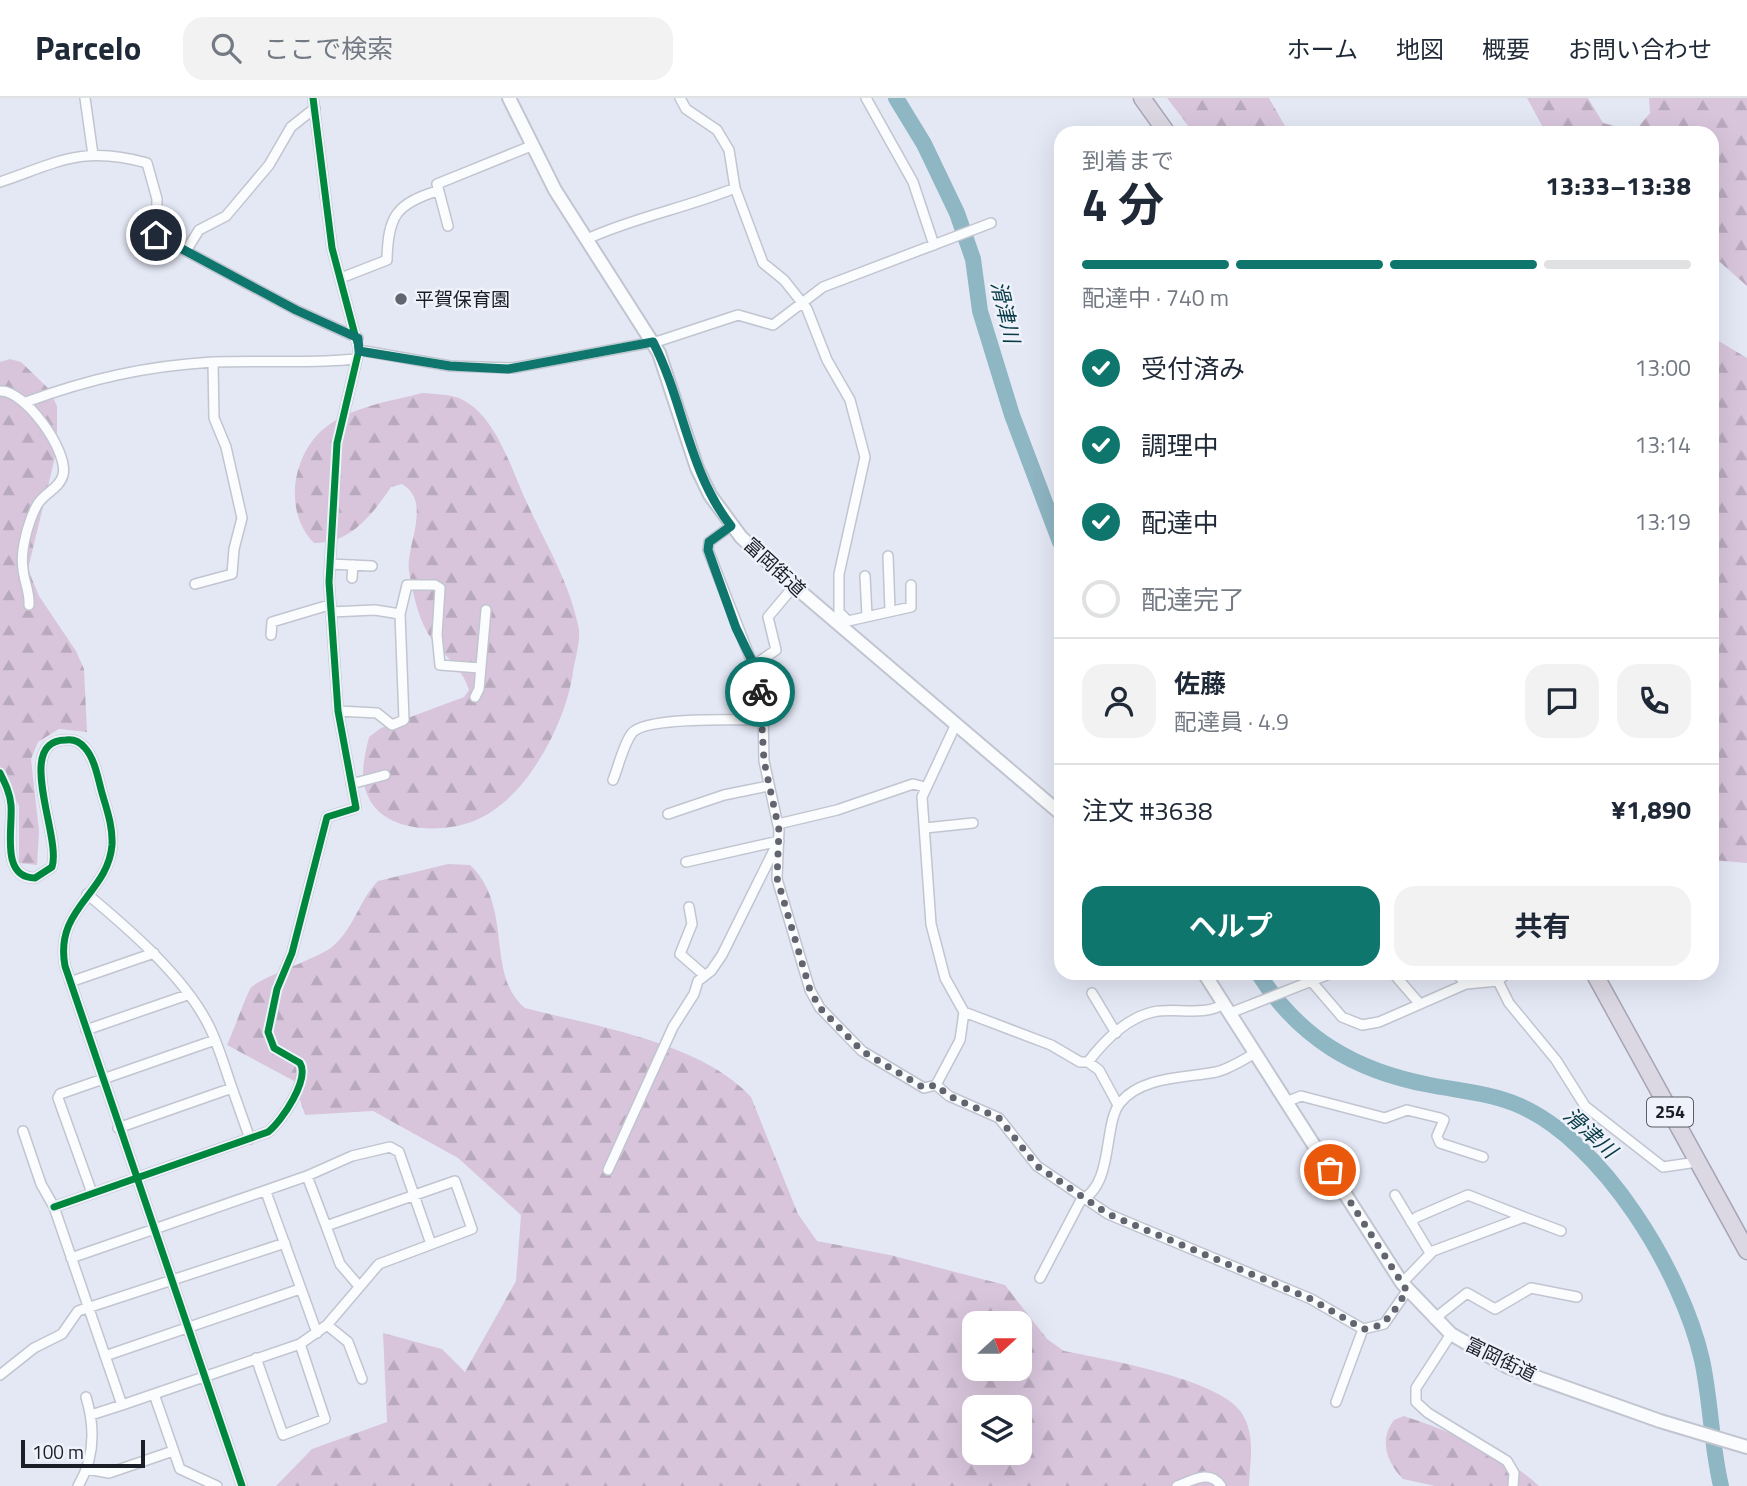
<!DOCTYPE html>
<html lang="ja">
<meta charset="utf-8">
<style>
:root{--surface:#fff;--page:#f2f2f3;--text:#1f2937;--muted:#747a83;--line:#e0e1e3;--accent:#0f766e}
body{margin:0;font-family:"Titillium Web","Noto Sans JP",sans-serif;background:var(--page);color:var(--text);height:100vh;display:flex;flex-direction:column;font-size:26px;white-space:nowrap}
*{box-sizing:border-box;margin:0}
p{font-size:23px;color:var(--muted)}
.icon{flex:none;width:38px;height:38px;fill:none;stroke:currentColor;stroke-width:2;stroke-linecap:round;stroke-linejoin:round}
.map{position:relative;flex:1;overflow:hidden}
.details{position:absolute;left:1054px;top:28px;width:665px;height:854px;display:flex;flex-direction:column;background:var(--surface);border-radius:21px;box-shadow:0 7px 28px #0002}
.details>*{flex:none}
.needle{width:46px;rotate:69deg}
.fabs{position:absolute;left:962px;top:1213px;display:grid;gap:14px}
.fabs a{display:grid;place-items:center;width:70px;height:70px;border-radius:14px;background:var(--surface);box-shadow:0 7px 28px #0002;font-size:35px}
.scale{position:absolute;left:21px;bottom:18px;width:124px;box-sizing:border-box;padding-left:7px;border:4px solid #1c1e27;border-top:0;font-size:19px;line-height:24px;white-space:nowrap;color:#1c1e27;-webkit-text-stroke:5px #eff1fb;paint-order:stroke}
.pin{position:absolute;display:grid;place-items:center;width:60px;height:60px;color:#fff;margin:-30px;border:4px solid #fff;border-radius:50%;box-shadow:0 2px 7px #0007}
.courier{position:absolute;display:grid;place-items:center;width:70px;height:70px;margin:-35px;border:5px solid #0f766e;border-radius:50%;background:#fff;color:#222;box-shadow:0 2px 9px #0007}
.headline em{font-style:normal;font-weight:700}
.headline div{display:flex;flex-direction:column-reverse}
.headline{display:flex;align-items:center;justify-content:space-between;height:119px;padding:0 28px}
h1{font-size:46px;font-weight:700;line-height:52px}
.bar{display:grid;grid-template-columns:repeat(4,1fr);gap:10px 7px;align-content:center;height:84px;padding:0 28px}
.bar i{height:9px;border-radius:5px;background:var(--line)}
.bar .active{background:var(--accent)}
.bar p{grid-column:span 4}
.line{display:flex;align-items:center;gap:18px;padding:0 28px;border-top:2px solid var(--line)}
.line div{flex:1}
.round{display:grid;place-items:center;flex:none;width:74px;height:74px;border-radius:21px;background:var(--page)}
ol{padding:0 28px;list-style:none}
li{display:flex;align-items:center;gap:21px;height:77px}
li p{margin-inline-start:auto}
li .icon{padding:7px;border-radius:50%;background:var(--accent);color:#fff;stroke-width:4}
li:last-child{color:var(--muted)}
li i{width:38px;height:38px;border:4px solid var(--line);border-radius:50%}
.action{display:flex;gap:14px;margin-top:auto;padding:14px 28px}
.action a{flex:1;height:80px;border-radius:21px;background:var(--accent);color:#fff;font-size:28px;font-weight:700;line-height:80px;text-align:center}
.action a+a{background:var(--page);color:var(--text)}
header{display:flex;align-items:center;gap:42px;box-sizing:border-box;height:98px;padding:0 35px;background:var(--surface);border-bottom:2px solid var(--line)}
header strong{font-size:33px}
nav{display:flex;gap:38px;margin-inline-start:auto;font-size:24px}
.search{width:490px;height:63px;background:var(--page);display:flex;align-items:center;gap:18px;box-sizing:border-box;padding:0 24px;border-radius:21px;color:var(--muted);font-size:26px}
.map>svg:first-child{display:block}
</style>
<header>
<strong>Parcelo</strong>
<div class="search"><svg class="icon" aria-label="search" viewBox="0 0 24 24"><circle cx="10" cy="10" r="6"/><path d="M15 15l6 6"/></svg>ここで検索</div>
<nav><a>ホーム</a><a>地図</a><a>概要</a><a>お問い合わせ</a></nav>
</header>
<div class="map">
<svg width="1747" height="1388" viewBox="0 0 1747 1388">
<defs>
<pattern id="forest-firs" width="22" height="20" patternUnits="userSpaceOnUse" patternTransform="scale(1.75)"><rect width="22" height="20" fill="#d8c5dc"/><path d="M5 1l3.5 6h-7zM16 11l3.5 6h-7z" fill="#b9a9bd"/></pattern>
</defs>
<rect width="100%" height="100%" fill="#e4e8f5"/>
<path fill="url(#forest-firs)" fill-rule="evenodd" d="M1167,0h102l20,35h-95z
M1527,0h61l15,25 32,8 15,-18 -1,-15h98v188l-35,-31v-122h-166z
M1712,239l35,21v505l-35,-3z
M10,261l11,3 28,27 8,17v43l-29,120 11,27 37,55 8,18 3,63 -28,-3 -21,13 -7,17 8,72 -2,34 -18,-2v-57l-19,-40v-404z
M422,295c12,1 26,1 37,5 37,16 52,71 68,105 18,39 42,79 51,122 4,13 -3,33 -5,47 -7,51 -47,129 -99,149 -33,13 -92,12 -107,-27 -8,-19 -2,-39 2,-57l12,-9 83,-31 5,-7c-6,-19 -18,-29 -31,-43 -19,-21 -24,-49 -29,-76 -4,-24 24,-69 -7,-87l-11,3c-18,27 -41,57 -77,56 -32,-32 -22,-93 16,-119 26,-18 62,-23 92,-31z
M448,766l22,1c44,41 15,110 55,143 69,18 176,34 226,89l47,117 19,27 73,14 115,30 42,54 17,12c40,8 155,28 177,61 15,22 9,49 8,74h-973l36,-37 75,-27 -4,-89 59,16 23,23 51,-91 5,-66 -63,-57 -85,-47 -68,4 -11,-34 -67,-36c8,-18 15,-39 23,-56 5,-10 67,-30 82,-42 22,-18 27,-47 46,-66zM975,1225h45v45h-45zM975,1309h45v45h-45z
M1404,1318c47,16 98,36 135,70h-104l-32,-7c-17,-18 -24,-39 -9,-59z"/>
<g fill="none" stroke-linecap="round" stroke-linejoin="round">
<path stroke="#8fb6c3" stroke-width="16" d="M896,0l28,46 33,69 16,46 7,52 32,104 48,127
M1258,875c41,65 97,98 172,112 30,6 60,8 88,20 85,36 164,167 184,255 9,42 9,84 19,126"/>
<g stroke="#c1c5cf" stroke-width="12">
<path id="street" d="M85,0l8,57
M680,0l6,11 31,21 12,20 6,38 28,75 21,17 23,29 20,51 23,40 15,57 -26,117v51
M866,0l47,84 21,63
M0,84c59,-20 82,-37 147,-19l10,36 -1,36 140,75 62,28
M448,128l-11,-42 94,-38
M587,141c48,-22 99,-31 148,-51
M186,153l13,-21 27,-14 43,-51 22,-38 24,-19
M341,180l46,-18c1,-44 9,-56 50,-69
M359,252l91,16 63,2 146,-27 79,-26 35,10 50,-38 168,-64
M0,293c24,-2 69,60 63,84 -4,15 -21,18 -27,32 -8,16 -16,44 -13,62 1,13 7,23 6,36
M26,304c63,-23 119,-36 187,-40 49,-2 95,2 143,-3
M731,428l-22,16 -1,8 50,128 5,34 1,49 15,69 -2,49 33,111 10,18 42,43 62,37 12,-3 24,-45 4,-28 -19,-34 -14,-54 -9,-127 34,-73
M888,458l2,54
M330,466l42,2
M865,478l2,40
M352,480l1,-13
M195,486l37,-10 2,-25 8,-31 -16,-71 -12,-29 -1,-56
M331,514l44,-2 25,4
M841,516l7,7 63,-14v-22
M271,537l1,-13 57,-17
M754,567l22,-15 -8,-33 26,-31
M475,599l4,-8 7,-79
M338,613l39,2 15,12 12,-5 -4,-106 7,-29h28l5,3 -3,47 3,30 40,3
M0,675c5,10 10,20 11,32 2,23 -11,73 24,73l17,-11c10,-30 -39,-127 14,-127 7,-1 14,2 19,8 10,11 13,31 17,45 5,17 11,34 10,52 -4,49 -58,63 -47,121l177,520
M613,682c6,-15 10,-35 19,-47 14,-17 108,-13 131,-13
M351,686l34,-9
M668,716l56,-19 44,-9
M778,726l59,-14 76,-26 12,3
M925,730l48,-5
M686,764l93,-21
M87,796c42,35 99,84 123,134 9,19 15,40 22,60
M689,809l3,17 -12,30 23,20
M1393,875l26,30
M1456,875l10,11
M1498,883l11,22 47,57 29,46 78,61 34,-5
M70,884l84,-29
M1312,884l30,35 20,8 17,-3 87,-38 32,-3 9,-8
M1092,895l24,40
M964,914l87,33 29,17h8l11,8 19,35
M1230,915l102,-40
M86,932l101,-35
M1088,964c16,-21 39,-44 65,-50 23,-5 50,5 71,-8
M936,987l13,11 50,22 38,48 71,48 203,85 52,30 21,-5 23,-33
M1286,1004l15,-6 84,22 22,-8 33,8 4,2 -7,16 3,7 43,14
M118,1030l114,-40 18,51
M23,1033l18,53 13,23 68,198 178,-61 27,-19 21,17 14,37
M608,1072l65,-143 21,-33 4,-13 13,-10 11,-16 54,-109
M266,1094l51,141
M92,1095l-34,-95 2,-4 155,-54
M1395,1097l35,58
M54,1109l214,-75c14,-11 42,-53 32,-69l-26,-15 -6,-16 9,-43 15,-36 35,-136 29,-9 -18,-97 -9,-129 8,-139 22,-93 -27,-102 -19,-150
M1411,1124l6,-5 51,-22 56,22
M326,1128l14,38 18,21
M71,1160l236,-82
M1040,1180l41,-78c33,-15 22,-76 39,-97 21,-27 66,-25 96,-31 13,-3 27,-12 39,-19
M1402,1185l31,-32 91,-34 37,14
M1434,1221l33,-26 28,16 36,-21 46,9
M327,1227l52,-61 93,-35 -17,-48 -129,45 -19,-50 45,-20 38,-9 9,5 32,92
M1451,1236l-35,54v14l12,11 79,48 7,12 -1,13
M105,1258l195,-67
M256,1260l27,77 42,-16 -25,-75
M0,1277l34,-27 28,-14 16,-23 207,-68
M154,1296l26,75 37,17
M1336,1304l27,-73
M91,1317l31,-10
M87,1371l22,4 64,-22
M78,1388c17,-28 17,-59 8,-89
M1177,1388c16,-6 33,-17 44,0"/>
</g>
<g stroke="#c1c5cf" stroke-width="16">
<path id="secondary" d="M509,0l46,92 104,163 38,115 13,27 31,42 53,49 266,227
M1204,875l198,310 49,51 57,33 152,54 87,26"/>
</g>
<g stroke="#a7a4b5" stroke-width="19">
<path id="highway" d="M1142,0l25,35
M1594,875l153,278"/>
</g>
<use href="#street" stroke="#fbfcfe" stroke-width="9"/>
<use href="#secondary" stroke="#fbfcfe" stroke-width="12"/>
<use href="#highway" stroke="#dcd8e3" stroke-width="16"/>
<g stroke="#eff1fb" stroke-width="11">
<path id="cycleway" d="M0,675c5,10 10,20 11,32 2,23 -11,73 24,73l17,-11c10,-30 -39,-127 14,-127 7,-1 14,2 19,8 10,11 13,31 17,45 5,17 11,34 10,52 -4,49 -58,63 -47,121l177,520
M54,1109l214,-75c14,-11 42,-53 32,-69l-26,-15 -6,-16 9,-43 15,-36 35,-136 29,-9 -18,-97 -9,-129 8,-139 22,-93 -27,-102 -19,-150"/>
</g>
<use href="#cycleway" stroke="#00873e" stroke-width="7"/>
</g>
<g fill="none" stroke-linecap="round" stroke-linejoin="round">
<path stroke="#62656f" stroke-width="7" stroke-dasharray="0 12.6" d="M760,594l4,69 15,69 -2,48 33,112 10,18 42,43 62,37 12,-3 13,11 50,22 38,48 71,48 203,85 52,30c24,0 32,-21 44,-38l-77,-121"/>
<path stroke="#0f766e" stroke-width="9" d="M156,137l140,75 62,28 1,13 91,15 58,3 145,-27c31,60 35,129 78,184l-22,16 -1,8 28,78 18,37 6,27"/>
</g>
<circle fill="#62656f" stroke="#eff1fb" stroke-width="2.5" cx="401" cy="201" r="7"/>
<g text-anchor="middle" stroke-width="5" stroke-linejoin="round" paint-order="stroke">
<rect fill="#eff1fb" stroke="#5b5d67" stroke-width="2" x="1647" y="999.5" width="46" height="29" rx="5"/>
<g font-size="18" font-weight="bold" fill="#1c1e27">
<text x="1670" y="1020">254</text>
</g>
<g font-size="19" fill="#1c1e27" stroke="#eff1fb" text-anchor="start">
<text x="415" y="208">平賀保育園</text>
</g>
<g font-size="19" fill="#1c1e27" stroke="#eff1fb">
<text transform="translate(775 469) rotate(43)" y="7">富岡街道</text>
<text transform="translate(1501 1261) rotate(26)" y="7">富岡街道</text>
</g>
<g font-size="21" font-style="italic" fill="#073c46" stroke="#eff1fb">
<text transform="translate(1005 214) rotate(77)" y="7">滑津川</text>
<text transform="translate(1590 1035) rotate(42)" y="7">滑津川</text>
</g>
</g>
</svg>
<div class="fabs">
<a><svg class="needle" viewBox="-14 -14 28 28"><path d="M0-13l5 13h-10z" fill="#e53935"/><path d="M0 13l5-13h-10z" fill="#747a83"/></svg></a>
<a><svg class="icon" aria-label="layers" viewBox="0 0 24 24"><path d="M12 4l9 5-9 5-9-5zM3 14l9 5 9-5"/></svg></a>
</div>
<div class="scale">100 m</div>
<div class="pin" style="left:1330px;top:1072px;background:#ea580c"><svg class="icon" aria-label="bag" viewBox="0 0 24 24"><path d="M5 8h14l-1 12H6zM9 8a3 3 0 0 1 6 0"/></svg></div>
<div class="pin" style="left:156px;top:137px;background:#1f2937"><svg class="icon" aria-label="home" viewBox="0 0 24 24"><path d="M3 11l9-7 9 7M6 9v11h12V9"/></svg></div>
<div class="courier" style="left:760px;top:594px"><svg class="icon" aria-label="bike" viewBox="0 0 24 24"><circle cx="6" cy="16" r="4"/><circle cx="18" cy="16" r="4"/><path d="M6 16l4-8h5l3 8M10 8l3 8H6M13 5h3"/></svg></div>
<section class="details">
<div class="headline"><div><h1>4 分</h1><p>到着まで</p></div><em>13:33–13:38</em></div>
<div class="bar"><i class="active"></i><i class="active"></i><i class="active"></i><i></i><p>配達中 · 740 m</p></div>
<ol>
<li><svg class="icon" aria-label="check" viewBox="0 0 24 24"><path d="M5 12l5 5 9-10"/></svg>受付済み<p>13:00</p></li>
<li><svg class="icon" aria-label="check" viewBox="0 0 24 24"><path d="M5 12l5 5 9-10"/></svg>調理中<p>13:14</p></li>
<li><svg class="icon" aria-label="check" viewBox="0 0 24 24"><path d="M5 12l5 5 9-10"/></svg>配達中<p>13:19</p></li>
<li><i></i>配達完了</li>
</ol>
<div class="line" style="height:126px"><a class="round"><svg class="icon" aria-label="person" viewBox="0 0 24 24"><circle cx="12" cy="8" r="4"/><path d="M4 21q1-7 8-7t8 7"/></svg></a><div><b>佐藤</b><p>配達員 · 4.9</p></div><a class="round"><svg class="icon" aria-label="chat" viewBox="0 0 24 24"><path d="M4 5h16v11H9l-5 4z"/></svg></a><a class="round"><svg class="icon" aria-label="phone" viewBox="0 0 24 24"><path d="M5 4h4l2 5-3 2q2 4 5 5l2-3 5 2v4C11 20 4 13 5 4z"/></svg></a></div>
<div class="line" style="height:91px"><div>注文 #3638</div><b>¥1,890</b></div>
<div class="action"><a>ヘルプ</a><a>共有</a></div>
</section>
</div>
